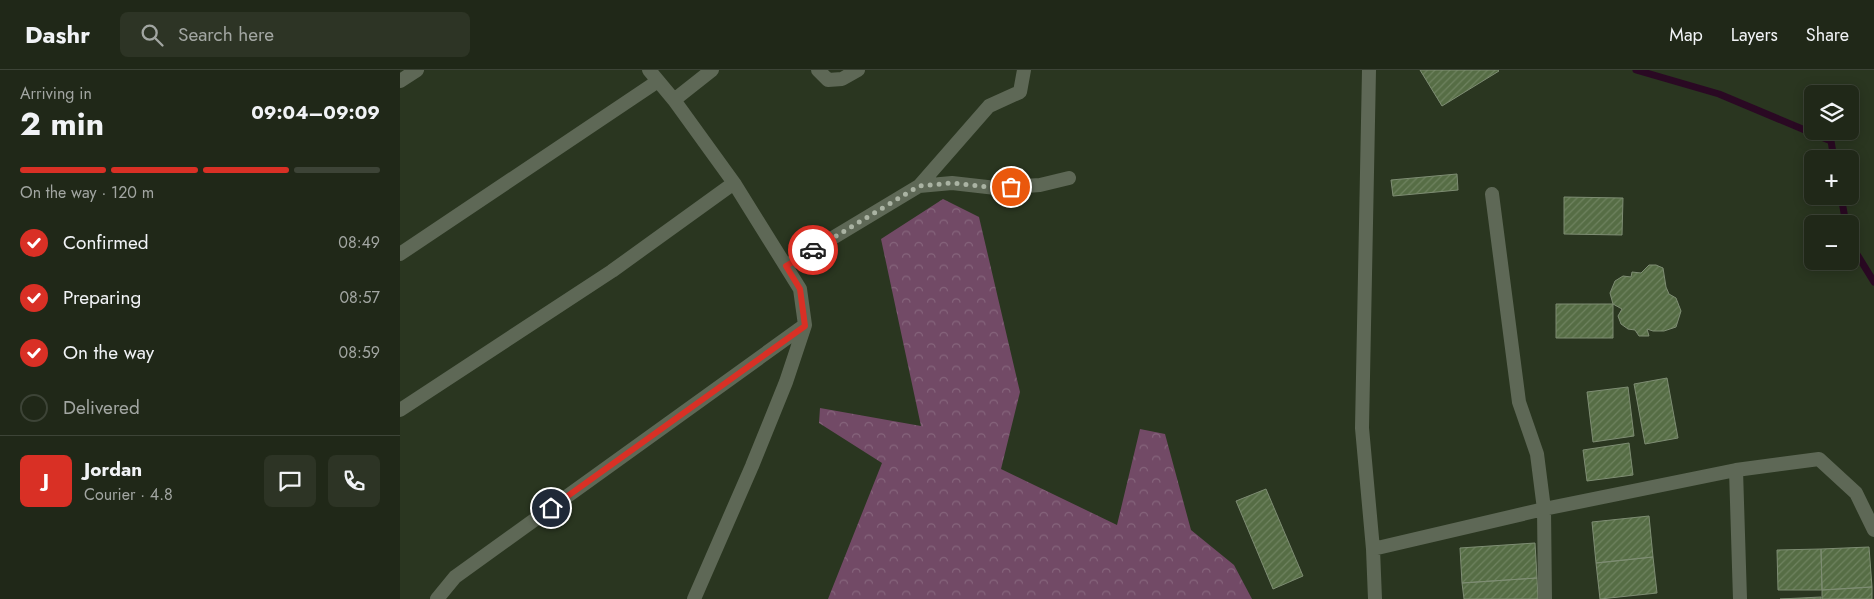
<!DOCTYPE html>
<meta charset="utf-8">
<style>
:root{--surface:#202818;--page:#2d3425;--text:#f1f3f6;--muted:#a2a6a2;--line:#3d4437;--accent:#d93025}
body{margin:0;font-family:Jost,sans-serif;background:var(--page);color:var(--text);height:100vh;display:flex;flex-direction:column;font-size:19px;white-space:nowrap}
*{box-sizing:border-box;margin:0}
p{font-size:16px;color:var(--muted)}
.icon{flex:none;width:28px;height:28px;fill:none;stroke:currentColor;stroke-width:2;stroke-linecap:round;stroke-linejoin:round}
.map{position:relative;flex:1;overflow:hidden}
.panel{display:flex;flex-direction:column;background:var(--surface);width:400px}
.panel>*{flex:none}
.buttons{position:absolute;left:1404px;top:15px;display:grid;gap:10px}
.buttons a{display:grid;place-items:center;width:55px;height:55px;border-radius:8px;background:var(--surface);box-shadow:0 2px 12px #0003,0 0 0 1px var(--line);font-size:25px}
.pin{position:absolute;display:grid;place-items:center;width:42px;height:42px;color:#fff;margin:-21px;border:2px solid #fff;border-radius:50%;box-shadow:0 1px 5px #0007}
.courier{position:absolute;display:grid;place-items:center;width:50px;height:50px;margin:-25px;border:4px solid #d93025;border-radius:50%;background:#fff;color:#222;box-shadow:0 1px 6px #0007}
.overview em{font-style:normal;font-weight:700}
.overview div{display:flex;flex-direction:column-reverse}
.overview{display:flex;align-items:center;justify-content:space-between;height:85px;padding:0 20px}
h1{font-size:32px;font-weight:700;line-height:38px}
.bar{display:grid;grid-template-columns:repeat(4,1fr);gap:8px 5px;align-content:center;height:60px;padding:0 20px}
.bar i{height:6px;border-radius:4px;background:var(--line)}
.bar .on{background:var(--accent)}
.bar p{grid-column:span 4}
.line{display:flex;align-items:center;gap:12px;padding:0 20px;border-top:1px solid var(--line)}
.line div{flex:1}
.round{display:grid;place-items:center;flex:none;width:52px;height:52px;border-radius:8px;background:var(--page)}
ol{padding:0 20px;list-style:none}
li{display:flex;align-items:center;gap:15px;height:55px}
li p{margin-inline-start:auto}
li .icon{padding:5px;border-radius:50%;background:var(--accent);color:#fff;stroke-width:4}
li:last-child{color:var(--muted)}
li i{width:28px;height:28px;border:2px solid var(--line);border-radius:50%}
header{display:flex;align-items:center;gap:30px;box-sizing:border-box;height:70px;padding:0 25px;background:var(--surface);border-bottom:1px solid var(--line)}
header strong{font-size:24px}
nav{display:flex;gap:28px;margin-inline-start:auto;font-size:18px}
.search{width:350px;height:45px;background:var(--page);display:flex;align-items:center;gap:12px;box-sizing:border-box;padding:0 18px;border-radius:8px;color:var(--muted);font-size:19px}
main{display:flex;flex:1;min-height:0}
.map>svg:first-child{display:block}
</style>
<header>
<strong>Dashr</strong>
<div class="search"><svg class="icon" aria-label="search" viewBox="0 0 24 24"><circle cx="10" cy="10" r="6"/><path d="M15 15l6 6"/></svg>Search here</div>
<nav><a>Map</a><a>Layers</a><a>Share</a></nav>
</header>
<main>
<section class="panel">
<div class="overview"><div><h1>2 min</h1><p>Arriving in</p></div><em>09:04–09:09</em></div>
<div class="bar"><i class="on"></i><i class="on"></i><i class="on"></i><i></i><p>On the way · 120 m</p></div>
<ol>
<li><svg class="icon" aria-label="check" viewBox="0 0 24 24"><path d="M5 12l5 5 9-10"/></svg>Confirmed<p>08:49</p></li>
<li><svg class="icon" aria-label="check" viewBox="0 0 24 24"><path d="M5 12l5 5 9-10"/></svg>Preparing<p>08:57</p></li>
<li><svg class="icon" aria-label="check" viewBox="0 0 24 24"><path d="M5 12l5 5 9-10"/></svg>On the way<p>08:59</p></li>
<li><i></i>Delivered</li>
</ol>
<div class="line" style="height:90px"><b class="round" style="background:var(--accent);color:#fff">J</b><div><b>Jordan</b><p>Courier · 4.8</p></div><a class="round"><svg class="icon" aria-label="chat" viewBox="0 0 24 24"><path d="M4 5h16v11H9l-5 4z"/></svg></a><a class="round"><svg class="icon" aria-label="phone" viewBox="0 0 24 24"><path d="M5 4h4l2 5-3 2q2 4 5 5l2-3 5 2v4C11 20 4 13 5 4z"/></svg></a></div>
</section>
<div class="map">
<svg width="1474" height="529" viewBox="0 0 1474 529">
<defs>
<pattern id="forest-crowns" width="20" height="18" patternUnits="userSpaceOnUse" patternTransform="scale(1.25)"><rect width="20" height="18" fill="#724a66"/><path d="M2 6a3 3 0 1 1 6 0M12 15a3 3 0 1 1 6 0" fill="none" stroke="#86657c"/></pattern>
<pattern id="building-hatch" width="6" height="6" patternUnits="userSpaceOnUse" patternTransform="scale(1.25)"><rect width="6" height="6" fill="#566d45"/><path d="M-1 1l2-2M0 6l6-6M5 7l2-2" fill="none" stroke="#6f8360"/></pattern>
</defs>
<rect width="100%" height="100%" fill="#2a3620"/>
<path fill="url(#forest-crowns)" d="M543,129l36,18 41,175 -19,77 116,56 23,-96 25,5 26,96 43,35 18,34h-424l54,-136 -63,-40 1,-15 101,18 -40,-187z"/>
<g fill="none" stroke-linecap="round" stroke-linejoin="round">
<path stroke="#2a0923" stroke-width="7" d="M1236,0l83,24 112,47 3,18
M1441,126l5,28
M1450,173l24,39"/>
</g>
<path fill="url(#building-hatch)" stroke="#7e8d73" d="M1020,0h78l1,1 -57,35z
M1057,104l1,16 -65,6 -2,-16z
M1164,127l59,1 -1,37 -58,-1z
M1249,195h7l7,3 3,19 3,7 7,4 5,13 -5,16 -12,4h-11l-6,-2 2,7h-10l-4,-6 -7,-1 -7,-5 -3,-8 4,-7 -9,-5 -3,-11 5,-12 8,-5 8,1 1,-5 9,1z
M1156,234h57v34h-57z
M1267,308l11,60 -33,6 -11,-60z
M1228,317l6,49 -41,6 -6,-50z
M1229,373l4,32 -46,6 -4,-31z
M866,419l37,87 -30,13 -37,-88z
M1249,446l4,41 -57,6 -4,-41z
M1135,473l2,35 -75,5 -2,-35z
M1469,477l3,40 -50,3 -1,-41z
M1421,479l1,41h-44l-1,-40z
M1253,487l4,36 -57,6 -4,-36z
M1137,508l1,21h-74l-2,-16z
M1472,517v12h-50v-9z
M1421,527v2h-41z"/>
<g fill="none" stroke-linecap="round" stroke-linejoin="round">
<path stroke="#5e6856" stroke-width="14" d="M249,0l25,30 60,83 66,106 5,36 -19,57 -34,84 -58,133
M418,0l10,10 14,-1 16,-9
M969,0l-7,358 11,121 2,50
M0,11l17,-11
M274,30l38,-30
M519,116l70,-80 31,-14 4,-22
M1092,124l27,208 18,52 7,55 1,90
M0,184l258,-173
M386,196l133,-80 33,-3 44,5 44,-3 29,-7
M0,340l212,-139 122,-88
M973,479l171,-40 192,-39
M37,529l18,-22 350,-252
M1340,529l-4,-129 83,-11 37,34 18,37"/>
</g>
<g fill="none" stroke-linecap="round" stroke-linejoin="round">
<path stroke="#aab3a3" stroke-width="5" stroke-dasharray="0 9" d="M413,180l106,-64 33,-3 44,5 15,-1"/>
<path stroke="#d93025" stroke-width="6" d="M151,438l254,-182 -5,-37 -14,-23 27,-16"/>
</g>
</svg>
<div class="buttons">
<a><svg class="icon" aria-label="layers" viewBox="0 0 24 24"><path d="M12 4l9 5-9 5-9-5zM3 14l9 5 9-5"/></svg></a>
<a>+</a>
<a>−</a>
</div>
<div class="pin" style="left:611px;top:117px;background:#ea580c"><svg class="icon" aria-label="bag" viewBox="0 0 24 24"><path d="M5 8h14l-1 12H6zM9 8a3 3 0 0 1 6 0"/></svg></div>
<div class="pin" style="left:151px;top:438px;background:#1f2937"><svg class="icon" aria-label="home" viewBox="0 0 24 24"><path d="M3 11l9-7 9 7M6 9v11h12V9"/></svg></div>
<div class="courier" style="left:413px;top:180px"><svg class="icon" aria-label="car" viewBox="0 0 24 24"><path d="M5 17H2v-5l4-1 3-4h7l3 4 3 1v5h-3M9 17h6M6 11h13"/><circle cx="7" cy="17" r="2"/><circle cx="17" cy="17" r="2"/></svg></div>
</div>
</main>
